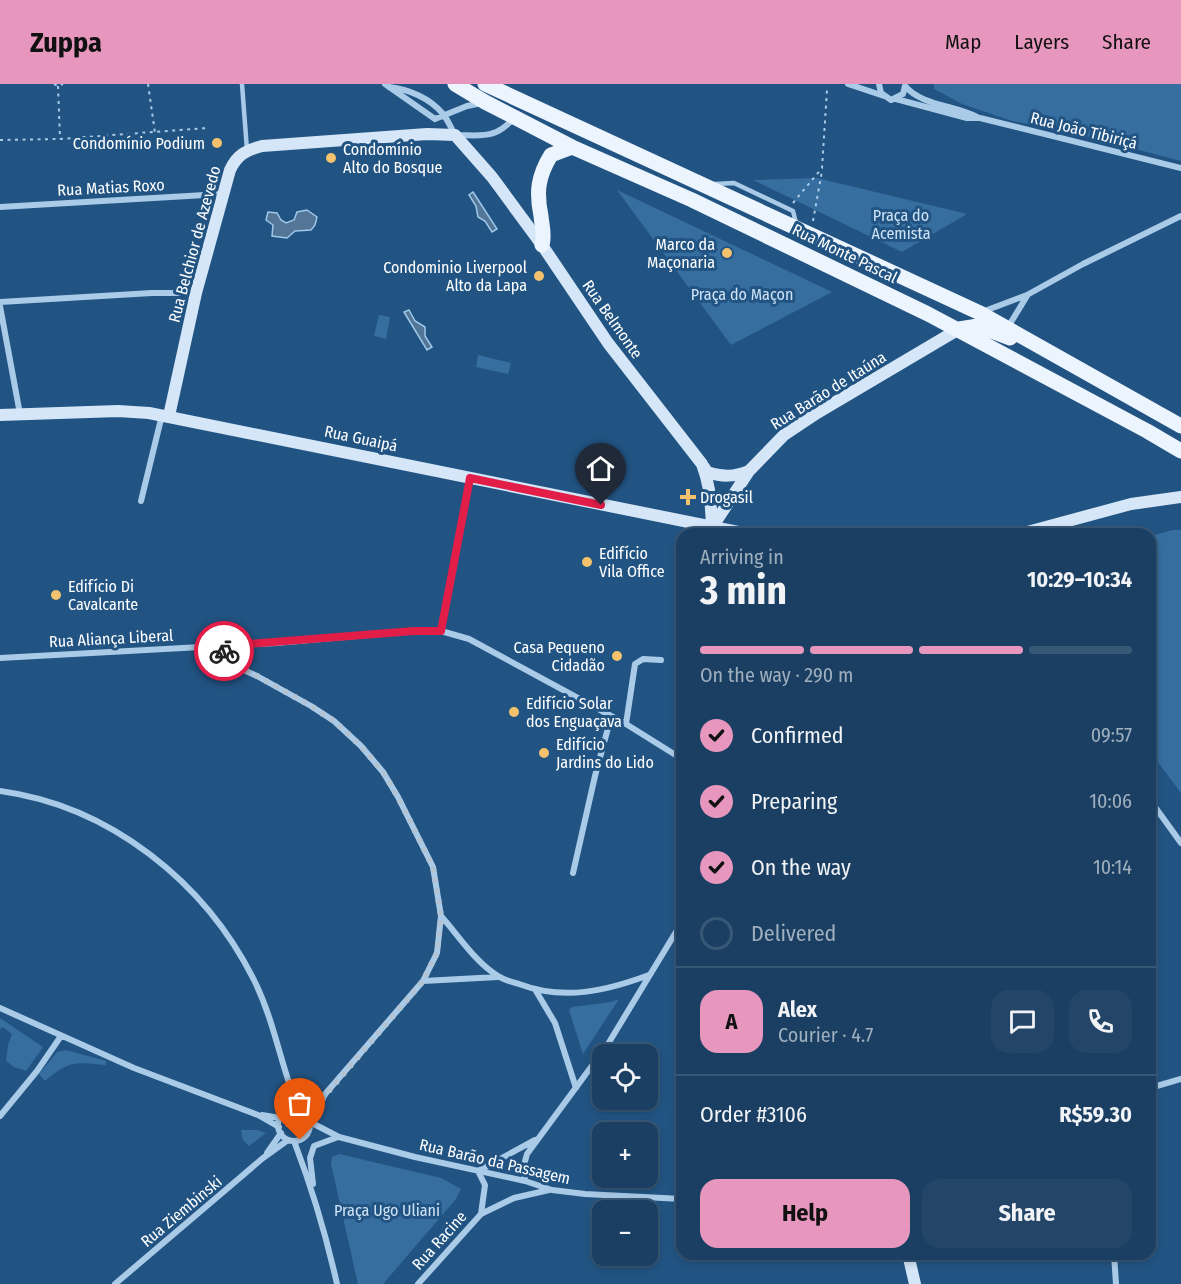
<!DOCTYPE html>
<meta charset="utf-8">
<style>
:root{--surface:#1a3f62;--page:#234668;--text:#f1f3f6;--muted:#9fafbe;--line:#385877;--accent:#e797bd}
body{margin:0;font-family:"Fira Sans Condensed",sans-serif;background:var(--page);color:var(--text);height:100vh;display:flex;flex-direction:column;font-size:22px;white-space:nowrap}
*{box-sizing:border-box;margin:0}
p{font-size:20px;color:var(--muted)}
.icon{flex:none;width:33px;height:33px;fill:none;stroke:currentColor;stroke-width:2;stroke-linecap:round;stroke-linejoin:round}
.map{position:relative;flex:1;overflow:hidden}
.sheet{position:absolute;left:676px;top:444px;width:480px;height:732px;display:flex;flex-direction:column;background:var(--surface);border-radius:18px;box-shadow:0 3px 9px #0003,0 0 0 2px var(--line)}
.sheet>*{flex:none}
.controls{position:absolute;left:592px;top:960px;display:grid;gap:12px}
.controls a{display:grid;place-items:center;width:66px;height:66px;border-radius:12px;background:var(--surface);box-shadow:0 3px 9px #0003,0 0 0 2px var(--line);font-size:30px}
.pin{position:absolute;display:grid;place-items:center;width:51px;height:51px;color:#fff;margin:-62px -26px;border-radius:50% 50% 50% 0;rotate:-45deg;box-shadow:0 0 6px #0007}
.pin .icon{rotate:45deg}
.courier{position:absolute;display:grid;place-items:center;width:60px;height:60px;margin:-30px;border:4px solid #e11d48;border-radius:50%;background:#fff;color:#222;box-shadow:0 2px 8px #0007}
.overview em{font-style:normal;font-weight:700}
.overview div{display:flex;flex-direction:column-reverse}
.overview{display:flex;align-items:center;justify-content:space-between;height:102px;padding:0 24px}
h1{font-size:39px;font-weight:700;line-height:45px}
.bar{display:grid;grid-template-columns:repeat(4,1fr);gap:9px 6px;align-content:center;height:72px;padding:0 24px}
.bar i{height:8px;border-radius:4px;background:var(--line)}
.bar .current{background:var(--accent)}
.bar p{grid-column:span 4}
.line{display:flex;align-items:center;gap:15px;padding:0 24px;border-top:2px solid var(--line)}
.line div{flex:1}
.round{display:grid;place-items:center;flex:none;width:63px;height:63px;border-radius:18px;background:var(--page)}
ol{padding:0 24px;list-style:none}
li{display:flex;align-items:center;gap:18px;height:66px}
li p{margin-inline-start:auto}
li .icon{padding:6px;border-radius:50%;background:var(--accent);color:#111;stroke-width:4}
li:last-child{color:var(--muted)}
li i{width:33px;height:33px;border:3px solid var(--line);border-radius:50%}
.primary-button{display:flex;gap:12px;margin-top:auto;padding:12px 24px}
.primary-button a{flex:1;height:69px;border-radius:18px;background:var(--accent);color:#111;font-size:24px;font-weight:700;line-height:69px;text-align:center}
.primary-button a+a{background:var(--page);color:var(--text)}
header{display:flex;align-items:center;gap:36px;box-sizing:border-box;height:84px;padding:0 30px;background:var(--accent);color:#111}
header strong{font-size:28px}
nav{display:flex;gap:33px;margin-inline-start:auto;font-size:21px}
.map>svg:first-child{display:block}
</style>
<header>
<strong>Zuppa</strong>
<nav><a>Map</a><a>Layers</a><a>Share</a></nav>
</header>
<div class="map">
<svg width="1181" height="1200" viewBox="0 0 1181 1200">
<rect width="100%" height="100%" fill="#225483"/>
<path fill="#366ea0" d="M934,0h247v77l-122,-32 -47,-8 -50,-17 -28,-15z
M817,94l150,36 -65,38 -149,-72z
M617,106l215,102 -101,53z
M379,231l11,2 -4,22 -12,-3z
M478,271l33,8 -3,11 -32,-7z
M1173,446h8v263l-30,-40v-217z
M619,915l-36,55 -14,-44 3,-3 39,-5z
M0,934l43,29 -17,24 -12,-4 -8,-6 2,-16 4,-11 -9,-7 -3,2z
M66,966l40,11v4c-32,-3 -36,-5 -61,16l-6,-7 18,-22z
M241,1046h17l8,3 -17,13 -6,-6z
M339,1070l102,24 20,11 -5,10 -73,85h-25l-27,-120 1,-7z"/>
<path fill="#537697" stroke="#9ec7e9" stroke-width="1.5" d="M473,108l24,37 -5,3 -7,-11 -7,-4 -2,-11 -7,-11z
M307,126l10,7 -2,8 -4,5 -16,1 -8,7 -15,-2 1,-11 -7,-5 2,-8 9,1 4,7 5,3 8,-3 3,-8z
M409,226l6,11 10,6v9l7,11 -5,3 -23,-38z"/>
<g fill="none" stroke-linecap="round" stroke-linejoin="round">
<path stroke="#aacbe8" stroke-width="2" stroke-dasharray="3 4.5" stroke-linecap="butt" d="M54,0l4,2 5,-2
M148,0l7,49
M58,2l2,53
M0,56l60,-1 147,-11
M793,119l29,-35 5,-78
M813,137l9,-50
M286,1042l15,-2"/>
<path stroke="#aacbe8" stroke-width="4.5" d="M242,0l5,66
M715,100l19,-1 59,28 3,12"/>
<path stroke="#aacbe8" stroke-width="6" d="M385,0l50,35
M848,0l36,12
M879,0l2,9 10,7 12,-6 2,-8
M905,2c17,20 50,19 72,31
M389,3c19,2 41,11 54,27 5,6 8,14 12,21 27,0 39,5 59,-17
M896,15l71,19h13l201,50
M435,35l32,-13 15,-3
M0,123l222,-13
M0,218l152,-9h44
M0,222l20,108
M982,228l45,-17 56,-31 98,-48
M1008,243l19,-31
M141,417l21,-86
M441,547l29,-153
M221,562l12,19 24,11 54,30 23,15 27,25 22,26 15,25 35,70 8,49 -4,37 -14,28 -97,112 -17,26
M0,574l276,-15 138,-12h27l28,8 157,85 56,35
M626,640l9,-60 8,-5 18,1
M0,707c110,15 205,91 254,189 21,42 27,88 45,130
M1150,716l31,43
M573,789l22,-97 16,-59
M441,832c18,20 34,46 57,60 6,4 14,6 21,8 45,17 87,7 130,-9
M423,897l75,-4
M536,907l19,32 21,65
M0,924l134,60 124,47 21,12
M1150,1004l31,-9
M278 1041a16 16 0 1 1 32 0a16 16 0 1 1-32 0Z
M286,1027l2,-23
M301,1027l23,-16
M262,1031l18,3
M0,1032l37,-45 24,-35
M310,1038l29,15 76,20 110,24 27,9 33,4 97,5
M294,1057c18,47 32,94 43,143
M267,1069l14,-20
M478,1087l57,-31
M478,1087l7,14 -4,29
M525,1097l-1,-16 3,-11 81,-110 74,-122
M313,1100l-3,-26 4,-12 24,-9
M1114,1170l2,30
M115,1200l148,-126 25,-18
M418,1200l63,-70 33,-16 35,-8"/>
<path stroke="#d4e6f7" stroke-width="12" d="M0,331l118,-4 31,2 599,121
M169,332l27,-123 34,-123c7,-15 16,-20 32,-24l165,-12 28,1 37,42 50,68 66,98 94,121c10,26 8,43 11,70
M704,383l3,5c15,5 27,5 42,-1
M713,442l36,-55 35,-36 33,-22 142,-84
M1020,450l111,-30 50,-7
M908,1170l7,30"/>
<path stroke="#ecf4fe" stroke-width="15" d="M455,0l30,18 87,45 120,53 236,114 219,117 34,20
M485,0l495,229 201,113
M542,161c3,-10 0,-18 -1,-29 -5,-24 -3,-40 10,-61l21,-8
M959,245l19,-3 32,12"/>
</g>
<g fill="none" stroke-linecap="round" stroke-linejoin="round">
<path stroke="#b2c3d4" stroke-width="6" stroke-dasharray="0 10.8" d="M224,567l9,14 24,11 54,30 23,15 27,25 22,26 15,25 35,70 8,49 -4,37 -14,28 -96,112 -18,26 -1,13 -8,8"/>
<path stroke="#e11d48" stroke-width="8" d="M224,567l-3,-5 193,-15h27l29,-153 131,27"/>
</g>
<g fill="#f4c16c" stroke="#225483" stroke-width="2">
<circle cx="217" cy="59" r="6"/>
<circle cx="331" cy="74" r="6"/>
<circle cx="727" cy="169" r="6"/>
<circle cx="539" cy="192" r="6"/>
<path d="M685 404h6v6h6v6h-6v6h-6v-6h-6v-6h6z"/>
<circle cx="587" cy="478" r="6"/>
<circle cx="56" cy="511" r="6"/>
<circle cx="617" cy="572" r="6"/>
<circle cx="514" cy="628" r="6"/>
<circle cx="544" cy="669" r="6"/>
</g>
<g text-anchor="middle" stroke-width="6" stroke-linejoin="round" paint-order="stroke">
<g font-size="16" fill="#fff" stroke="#225483">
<text transform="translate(1084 46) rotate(14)" y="6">Rua João Tibiriçá</text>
<text transform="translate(111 103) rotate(-3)" y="6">Rua Matias Roxo</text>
<text transform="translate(194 160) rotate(-75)" y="6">Rua Belchior de Azevedo</text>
<text transform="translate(845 169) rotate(26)" y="6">Rua Monte Pascal</text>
<text transform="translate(613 235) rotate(55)" y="6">Rua Belmonte</text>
<text transform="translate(828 306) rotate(-32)" y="6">Rua Barão de Itaúna</text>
<text transform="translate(361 354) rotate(12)" y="6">Rua Guaipá</text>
<text transform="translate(111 554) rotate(-3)" y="6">Rua Aliança Liberal</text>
<text transform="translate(495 1077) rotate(13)" y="6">Rua Barão da Passagem</text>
<text transform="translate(181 1127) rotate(-40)" y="6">Rua Ziembinski</text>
<text transform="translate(439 1156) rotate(-48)" y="6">Rua Racine</text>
</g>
<g font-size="16" fill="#fff" stroke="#225483" text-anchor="start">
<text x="205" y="65" text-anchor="end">Condomínio Podium</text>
<text x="343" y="71">Condomínio<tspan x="343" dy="18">Alto do Bosque</tspan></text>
<text x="715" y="166" text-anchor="end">Marco da<tspan x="715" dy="18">Maçonaria</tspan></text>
<text x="527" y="189" text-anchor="end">Condominio Liverpool<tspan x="527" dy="18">Alto da Lapa</tspan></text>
<text x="700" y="419">Drogasil</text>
<text x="599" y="475">Edifício<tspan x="599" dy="18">Vila Office</tspan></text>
<text x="68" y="508">Edifício Di<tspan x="68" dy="18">Cavalcante</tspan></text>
<text x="605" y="569" text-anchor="end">Casa Pequeno<tspan x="605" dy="18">Cidadão</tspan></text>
<text x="526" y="625">Edifício Solar<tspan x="526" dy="18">dos Enguaçava</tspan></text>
<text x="556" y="666">Edifício<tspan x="556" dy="18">Jardins do Lido</tspan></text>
</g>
<g font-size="16" fill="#cee3f6" stroke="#225483">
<text x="901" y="137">Praça do<tspan x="901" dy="18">Acemista</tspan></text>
<text x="742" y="216">Praça do Maçon</text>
<text x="387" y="1132">Praça Ugo Uliani</text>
</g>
</g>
</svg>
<div class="controls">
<a><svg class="icon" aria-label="locate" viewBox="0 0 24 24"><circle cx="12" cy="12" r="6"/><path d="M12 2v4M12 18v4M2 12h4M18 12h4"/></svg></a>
<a>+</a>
<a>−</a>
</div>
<div class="pin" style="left:300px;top:1056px;background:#ea580c"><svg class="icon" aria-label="bag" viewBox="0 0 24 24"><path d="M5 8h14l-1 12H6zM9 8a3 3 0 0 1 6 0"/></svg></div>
<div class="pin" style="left:601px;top:421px;background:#1f2937"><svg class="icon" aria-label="home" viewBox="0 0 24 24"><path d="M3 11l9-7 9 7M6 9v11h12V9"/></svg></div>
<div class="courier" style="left:224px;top:567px"><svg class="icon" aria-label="bike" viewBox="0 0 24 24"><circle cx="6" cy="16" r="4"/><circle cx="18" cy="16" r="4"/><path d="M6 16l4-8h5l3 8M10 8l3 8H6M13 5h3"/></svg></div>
<section class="sheet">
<div class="overview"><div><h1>3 min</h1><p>Arriving in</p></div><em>10:29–10:34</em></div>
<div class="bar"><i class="current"></i><i class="current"></i><i class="current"></i><i></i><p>On the way · 290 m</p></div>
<ol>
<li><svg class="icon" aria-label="check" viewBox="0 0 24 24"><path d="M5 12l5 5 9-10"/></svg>Confirmed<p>09:57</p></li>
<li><svg class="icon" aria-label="check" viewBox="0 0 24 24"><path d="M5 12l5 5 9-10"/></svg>Preparing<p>10:06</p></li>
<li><svg class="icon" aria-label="check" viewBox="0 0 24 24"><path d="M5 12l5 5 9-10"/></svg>On the way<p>10:14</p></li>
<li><i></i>Delivered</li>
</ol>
<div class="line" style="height:108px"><b class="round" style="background:var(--accent);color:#111">A</b><div><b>Alex</b><p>Courier · 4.7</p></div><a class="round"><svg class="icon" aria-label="chat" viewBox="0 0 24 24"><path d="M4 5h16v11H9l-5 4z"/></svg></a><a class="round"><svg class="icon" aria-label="phone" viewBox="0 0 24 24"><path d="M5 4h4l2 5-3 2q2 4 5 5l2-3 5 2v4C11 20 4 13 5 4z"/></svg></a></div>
<div class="line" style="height:78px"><div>Order #3106</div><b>R$59.30</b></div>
<div class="primary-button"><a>Help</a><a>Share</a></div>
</section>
</div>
